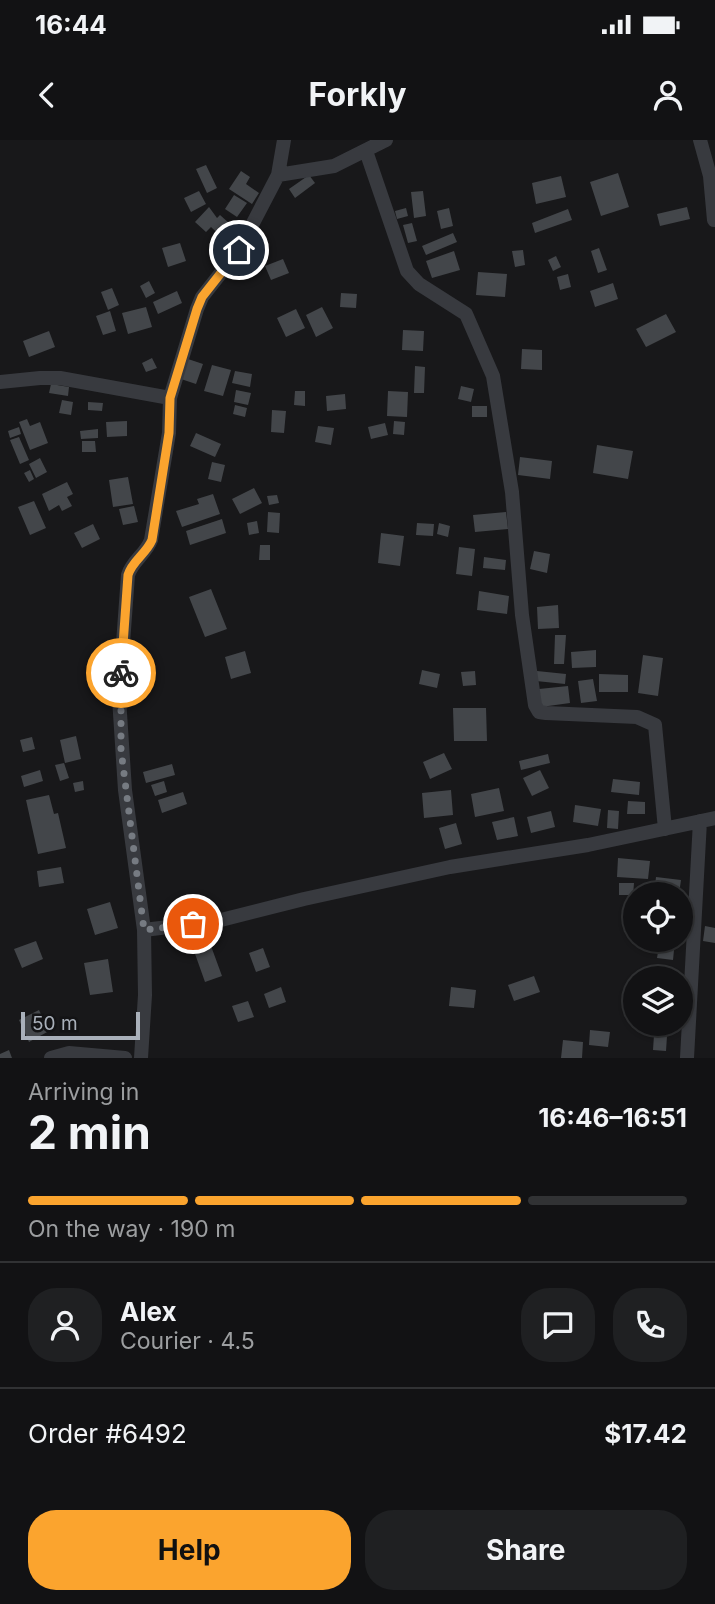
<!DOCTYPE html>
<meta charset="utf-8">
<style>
:root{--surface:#121214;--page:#1f2022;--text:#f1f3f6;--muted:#9c9ea0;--line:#313234;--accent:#fba42e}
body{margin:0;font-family:Inter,sans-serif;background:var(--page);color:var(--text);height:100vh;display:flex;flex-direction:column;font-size:26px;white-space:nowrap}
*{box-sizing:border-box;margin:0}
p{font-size:23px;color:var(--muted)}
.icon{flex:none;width:38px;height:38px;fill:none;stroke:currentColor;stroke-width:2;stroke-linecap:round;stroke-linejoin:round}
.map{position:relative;height:918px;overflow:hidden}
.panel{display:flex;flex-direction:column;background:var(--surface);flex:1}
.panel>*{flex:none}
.tools{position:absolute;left:623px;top:742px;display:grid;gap:14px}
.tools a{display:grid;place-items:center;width:70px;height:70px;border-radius:50%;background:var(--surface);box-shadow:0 2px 5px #0004,0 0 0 2px var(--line);font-size:35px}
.scale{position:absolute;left:21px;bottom:18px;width:119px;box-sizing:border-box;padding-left:7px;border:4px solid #a9b0ba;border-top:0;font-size:19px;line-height:24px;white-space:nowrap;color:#a9b0ba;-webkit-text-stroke:5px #131315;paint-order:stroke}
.pin{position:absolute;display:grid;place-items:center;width:60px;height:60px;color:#fff;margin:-30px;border:4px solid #fff;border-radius:50%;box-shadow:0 2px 7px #0007}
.courier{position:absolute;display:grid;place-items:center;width:70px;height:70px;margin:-35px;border:5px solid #fba42e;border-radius:50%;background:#fff;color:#222;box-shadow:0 2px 9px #0007}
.summary em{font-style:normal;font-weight:700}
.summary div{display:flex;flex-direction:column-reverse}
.summary{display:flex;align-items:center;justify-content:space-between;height:119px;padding:0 28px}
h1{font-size:46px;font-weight:700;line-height:52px}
.bar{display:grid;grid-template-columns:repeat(4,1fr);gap:10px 7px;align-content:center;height:84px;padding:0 28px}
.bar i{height:9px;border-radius:5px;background:var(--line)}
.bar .selected{background:var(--accent)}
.bar p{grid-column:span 4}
.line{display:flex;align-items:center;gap:18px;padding:0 28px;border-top:2px solid var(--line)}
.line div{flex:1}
.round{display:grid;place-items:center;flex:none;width:74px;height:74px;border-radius:28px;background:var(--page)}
.button{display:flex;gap:14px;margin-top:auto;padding:14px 28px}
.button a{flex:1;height:80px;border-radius:28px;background:var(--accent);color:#111;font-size:28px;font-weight:700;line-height:80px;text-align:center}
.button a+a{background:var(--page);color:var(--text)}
.status{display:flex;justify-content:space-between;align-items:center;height:49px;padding:0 35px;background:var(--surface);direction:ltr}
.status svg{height:19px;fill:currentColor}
header{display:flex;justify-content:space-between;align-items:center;height:91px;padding:0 28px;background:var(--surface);font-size:32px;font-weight:700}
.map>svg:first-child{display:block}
</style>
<div class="status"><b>16:44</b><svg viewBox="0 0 49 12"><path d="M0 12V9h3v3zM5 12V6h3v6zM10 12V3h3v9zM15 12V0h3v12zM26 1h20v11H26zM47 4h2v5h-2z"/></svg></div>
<header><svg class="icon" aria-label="back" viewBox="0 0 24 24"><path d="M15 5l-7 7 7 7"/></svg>Forkly<svg class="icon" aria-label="person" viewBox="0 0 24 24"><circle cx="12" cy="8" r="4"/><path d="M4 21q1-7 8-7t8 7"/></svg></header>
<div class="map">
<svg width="715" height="918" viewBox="0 0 715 918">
<rect width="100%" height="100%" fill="#18181a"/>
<path fill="#43464a" d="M206,25l11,23 -10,5 -11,-24z
M241,31l9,6 -4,7 13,9 -7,11 -23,-15z
M618,33l11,34 -28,9 -11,-34z
M309,35l6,8 -20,15 -6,-9z
M561,36l5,21 -30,7 -4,-21z
M199,51l7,13 -15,8 -7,-14z
M423,51l3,25 -12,2 -3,-26z
M234,55l13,8 -10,14 -12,-8z
M209,67l8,11 3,-3 10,9 4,-4 7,6 -15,15 -15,-14 -5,5 -11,-10z
M687,67l3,12 -30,7 -3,-12z
M406,68l2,8 -11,3 -2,-8z
M449,68l4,18 -12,3 -4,-18z
M568,69l4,11 -37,13 -3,-10z
M412,83l5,18 -9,2 -5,-18z
M453,93l4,9 -31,13 -4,-9z
M180,103l6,18 -18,6 -6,-19z
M599,108l8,22 -9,3 -7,-22z
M523,110l2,15 -10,2 -3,-16z
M454,111l6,19 -28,8 -6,-17z
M556,116l5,11 -8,4 -5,-11z
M283,119l6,14 -18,7 -6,-14z
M478,132l29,2 -2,23 -29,-2z
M568,134l3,13 -11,3 -3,-13z
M149,141l6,12 -9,5 -6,-12z
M613,143l5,16 -23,8 -5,-16z
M112,148l7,17 -11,5 -7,-18z
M177,151l5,12 -24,11 -5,-12z
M341,153l16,1 -1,14 -16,-1z
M146,167l6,20 -24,7 -6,-21z
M322,167l11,21 -17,9 -10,-22z
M296,169l9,19 -19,9 -9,-19z
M110,171l6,20 -13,4 -7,-19z
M666,174l10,18 -30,15 -10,-18z
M403,190l21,1 -1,20 -21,-1z
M49,191l6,16 -26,10 -6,-16z
M522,209l20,1v20l-21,-1z
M152,218l5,10 -11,4 -4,-9z
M188,219l15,5 -7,20 -15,-5z
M212,225l19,5 -8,26 -19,-5z
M415,226l10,1 -1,26h-10z
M235,231l17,3 -2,13 -18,-4z
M51,244l18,3 -1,9 -19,-3z
M461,246l13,3 -3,13 -13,-3z
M236,250l15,3 -3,12 -14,-3z
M295,251h10v15l-11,-1z
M388,251l20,1 -1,25 -20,-1z
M345,254l1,15 -19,2 -1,-15z
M62,260l11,2 -2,13 -12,-2z
M88,262l15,1 -1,8 -14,-1z
M235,265l12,3 -2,9 -12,-3z
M472,266h15v11h-15z
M272,270l14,1 -2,22 -13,-1z
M27,279l3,7 10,-4 8,21 -18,7 -11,-28z
M127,281v15l-20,1 -1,-15z
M394,281l11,1 -1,13 -11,-1z
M385,283l3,12 -17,4 -3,-12z
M318,286l16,2 -3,17 -16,-3z
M19,287l2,7 -11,4 -2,-7z
M98,289v9l-17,1 -1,-8z
M196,293l25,11 -6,13 -25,-11z
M19,297l10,23 -9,4 -10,-24z
M82,301h13l1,11h-14z
M597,305l36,6 -5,28 -35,-6z
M520,317l32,4 -2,18 -32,-4z
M40,318l7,14 -11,6 -7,-14z
M212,322l13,3 -4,17 -13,-3z
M30,330l4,9 -5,3 -5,-9z
M128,337l5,27 -20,3 -4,-27z
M67,342l6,12 -6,3 5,9 -10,5 -3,-6 -10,6 -7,-17z
M254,348l8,15 -22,11 -8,-15z
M213,354l7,20 -38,13 -6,-16 23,-7 -2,-5z
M277,355l2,8 -10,2 -2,-9z
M34,361l12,27 -16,7 -12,-28z
M134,366l4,16 -15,3 -4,-16z
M268,372l12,1 -1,20 -12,-1z
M506,372l2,17 -33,3 -2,-17z
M222,379l4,14 -36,12 -4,-14z
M257,381l2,12 -10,2 -2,-12z
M417,383l17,1 -1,12 -17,-1z
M439,383l11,3 -2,11 -11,-3z
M93,384l7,15 -18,9 -8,-15z
M381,393l23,3 -4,30 -22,-3z
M260,405h10v15h-11z
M459,407l16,2 -3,27 -16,-2z
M534,411l16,3 -3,19 -17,-4z
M484,417l22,3 -1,10 -22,-2z
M211,449l16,40 -22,8 -16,-40z
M479,451l30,5 -2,18 -30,-4z
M558,465l1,23 -21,1 -1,-22z
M555,495h11l-2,29h-10z
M596,510v17l-24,1 -1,-16z
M245,511l6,22 -20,6 -6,-22z
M643,515l20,3 -5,38 -20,-3z
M422,530l18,4 -3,14 -18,-4z
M475,531l1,14 -13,1 -2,-14z
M537,531l29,3 -1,10 -29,-3z
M599,534l29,1v17h-29z
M593,539l4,22 -16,2 -3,-22z
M568,546l2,17 -29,4 -2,-18z
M453,568h33l1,33h-33z
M76,596l5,23 -16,4 -5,-23z
M32,597l3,12 -12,3 -3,-12z
M444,613l8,16 -22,10 -7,-17z
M548,614l2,9 -29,7 -2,-9z
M64,623l5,15 -9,3 -5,-16z
M172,624l3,11 -29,8 -3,-11z
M40,630l3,11 -19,6 -3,-11z
M540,630l9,18 -17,8 -9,-18z
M613,639l27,3 -1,13 -28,-3z
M83,641l1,9 -9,2 -2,-9z
M164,641l3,11 -12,4 -4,-11z
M499,648l5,23 -29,6 -4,-23z
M451,650l2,25 -29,3 -2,-25z
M183,652l4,12 -25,9 -4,-13z
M49,655l5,19 4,-1 8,35 -28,6 -12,-54z
M628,661l17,1v12h-18z
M575,665l26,4 -3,17 -25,-4z
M608,670l11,1 -1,18 -11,-1z
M551,671l4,16 -24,6 -4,-16z
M514,677l4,19 -21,4 -5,-18z
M456,683l6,21 -17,5 -6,-21z
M618,718l32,3 -2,18 -31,-2z
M61,727l3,16 -25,4 -2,-16z
M656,737l25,3 -2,14h-25z
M619,743h15l-1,12h-14z
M110,762l8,26 -23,7 -8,-26z
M705,786l10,2v15l-12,-2z
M660,800h15l-2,20 -16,-2z
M36,801l7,18 -21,9 -8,-19z
M211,806l11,30 -17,6 -11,-31z
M263,808l7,19 -14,5 -7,-19z
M108,819l5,33 -23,3 -6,-32z
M534,836l6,16 -26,9 -6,-16z
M281,847l5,15 -17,6 -5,-14z
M451,847l25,3 -2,18 -25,-2z
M248,861l6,16 -16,5 -6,-16z
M39,870l10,21 -20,11 -10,-22z
M590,890l20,2 -2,15 -19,-2z
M654,895l13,1 -1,15 -13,-1z
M563,900l20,2 -1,16h-21z
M9,910l3,8h-12v-4z"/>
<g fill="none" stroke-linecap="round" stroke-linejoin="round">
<path stroke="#383a3f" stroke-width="14" d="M700,0l10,36 4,44
M366,11l41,120 12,13 47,30 27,62 19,116 10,123 13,90 4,7 7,1 91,4 18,8 10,104
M278,35l56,-9 52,-26
M0,242l40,-4h20l110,20
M144,790l73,-9 87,-22 146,-32 138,-22 127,-27
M51,918l18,-5 56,5
M141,918l4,-63 -1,-65 -19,-140 -6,-92 9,-123c4,-14 18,-21 23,-35l18,-107 1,-35 27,-89 5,-12 37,-47 39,-75 6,-35
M687,918l13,-237"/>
</g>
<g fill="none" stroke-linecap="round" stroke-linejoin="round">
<path stroke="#767b82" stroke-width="7" stroke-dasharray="0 12.6" d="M121,533v77l23,180 49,-6"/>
<path stroke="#fba42e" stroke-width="9" d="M121,533l7,-98c4,-14 18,-21 24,-35l17,-107 1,-35 27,-89 5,-12 37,-47"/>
</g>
</svg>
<div class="tools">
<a><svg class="icon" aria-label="locate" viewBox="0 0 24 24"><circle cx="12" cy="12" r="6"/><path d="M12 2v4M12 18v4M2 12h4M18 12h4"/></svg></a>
<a><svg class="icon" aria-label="layers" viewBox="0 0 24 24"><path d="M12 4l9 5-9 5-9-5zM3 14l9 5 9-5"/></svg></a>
</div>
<div class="scale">50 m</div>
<div class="pin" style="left:193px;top:784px;background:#ea580c"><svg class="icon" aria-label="bag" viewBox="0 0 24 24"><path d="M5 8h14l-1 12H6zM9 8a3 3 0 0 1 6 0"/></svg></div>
<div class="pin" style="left:239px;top:110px;background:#1f2937"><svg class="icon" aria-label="home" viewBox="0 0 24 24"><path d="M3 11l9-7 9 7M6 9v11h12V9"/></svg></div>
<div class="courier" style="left:121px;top:533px"><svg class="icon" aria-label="bike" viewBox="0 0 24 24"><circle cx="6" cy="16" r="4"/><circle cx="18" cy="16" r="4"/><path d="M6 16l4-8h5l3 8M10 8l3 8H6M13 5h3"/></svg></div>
</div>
<section class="panel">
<div class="summary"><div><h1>2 min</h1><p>Arriving in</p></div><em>16:46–16:51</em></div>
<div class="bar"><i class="selected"></i><i class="selected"></i><i class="selected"></i><i></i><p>On the way · 190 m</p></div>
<div class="line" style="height:126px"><a class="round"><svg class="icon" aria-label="person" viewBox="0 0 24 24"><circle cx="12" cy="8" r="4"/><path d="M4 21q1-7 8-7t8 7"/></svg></a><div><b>Alex</b><p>Courier · 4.5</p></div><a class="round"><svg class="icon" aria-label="chat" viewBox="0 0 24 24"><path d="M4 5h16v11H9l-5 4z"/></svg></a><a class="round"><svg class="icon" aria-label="phone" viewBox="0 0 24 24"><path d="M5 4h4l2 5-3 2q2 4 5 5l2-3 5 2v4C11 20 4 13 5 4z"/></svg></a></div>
<div class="line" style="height:91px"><div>Order #6492</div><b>$17.42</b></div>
<div class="button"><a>Help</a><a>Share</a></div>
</section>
